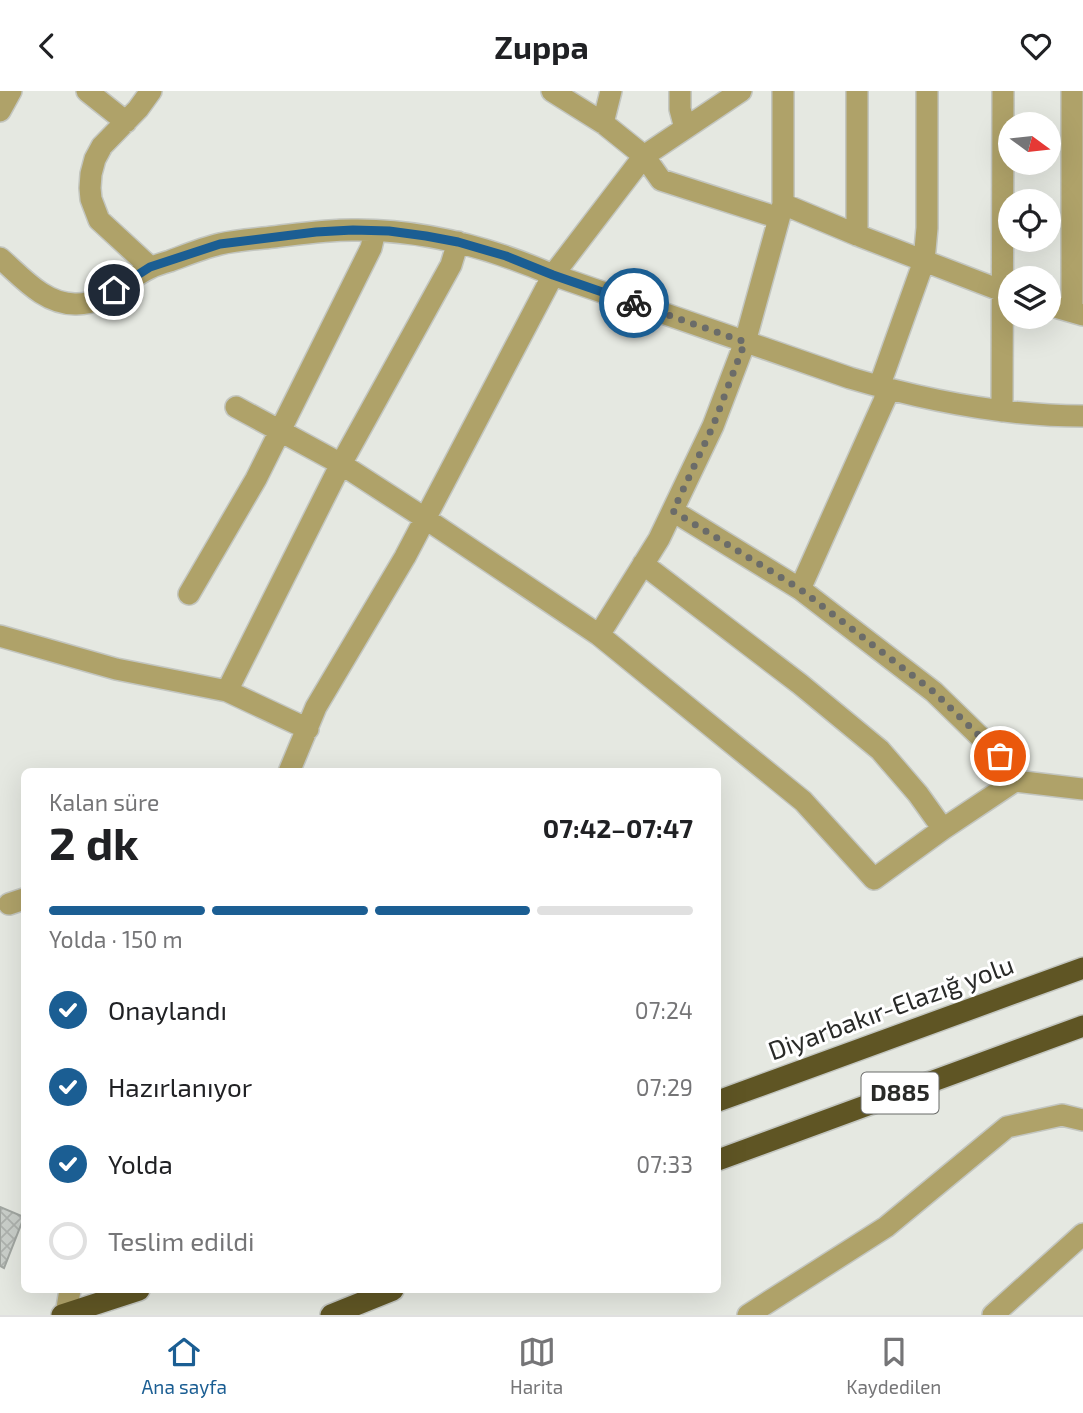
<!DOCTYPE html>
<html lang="tr">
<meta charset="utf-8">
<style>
:root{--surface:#fff;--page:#f6f6f6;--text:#202124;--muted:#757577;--line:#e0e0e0;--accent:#1b5e93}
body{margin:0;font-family:"Exo 2",sans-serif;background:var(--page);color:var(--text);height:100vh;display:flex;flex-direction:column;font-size:26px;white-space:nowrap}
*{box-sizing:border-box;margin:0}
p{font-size:23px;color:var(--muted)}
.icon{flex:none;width:38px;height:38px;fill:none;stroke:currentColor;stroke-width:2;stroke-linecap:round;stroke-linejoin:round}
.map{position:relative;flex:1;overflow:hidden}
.side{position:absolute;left:21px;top:677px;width:700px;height:525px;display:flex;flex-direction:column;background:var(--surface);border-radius:10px;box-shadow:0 7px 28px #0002}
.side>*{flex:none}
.needle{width:46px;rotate:105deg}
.controls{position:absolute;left:998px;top:21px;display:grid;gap:14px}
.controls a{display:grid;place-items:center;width:63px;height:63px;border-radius:50%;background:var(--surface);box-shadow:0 7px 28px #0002;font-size:35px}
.pin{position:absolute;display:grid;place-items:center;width:60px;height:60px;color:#fff;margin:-30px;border:4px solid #fff;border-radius:50%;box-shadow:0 2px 7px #0007}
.courier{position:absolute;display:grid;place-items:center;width:70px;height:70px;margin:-35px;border:5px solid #1b5e93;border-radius:50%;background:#fff;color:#222;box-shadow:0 2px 9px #0007}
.summary em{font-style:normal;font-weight:700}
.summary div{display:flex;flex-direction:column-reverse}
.summary{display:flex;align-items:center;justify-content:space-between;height:119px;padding:0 28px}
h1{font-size:46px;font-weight:700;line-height:52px}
.bar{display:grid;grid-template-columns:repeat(4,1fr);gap:10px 7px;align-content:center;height:84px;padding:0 28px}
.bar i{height:9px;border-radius:5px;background:var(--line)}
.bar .active{background:var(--accent)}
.bar p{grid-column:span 4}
ol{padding:0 28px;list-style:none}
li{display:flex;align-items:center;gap:21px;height:77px}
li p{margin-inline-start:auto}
li .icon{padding:7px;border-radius:50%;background:var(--accent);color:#fff;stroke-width:4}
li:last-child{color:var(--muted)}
li i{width:38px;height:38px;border:4px solid var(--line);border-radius:50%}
header{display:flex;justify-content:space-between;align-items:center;height:91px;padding:0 28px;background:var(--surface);font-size:32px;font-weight:700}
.dock{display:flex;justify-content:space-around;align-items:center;height:98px;border-top:2px solid var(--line);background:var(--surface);font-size:19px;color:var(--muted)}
.dock a{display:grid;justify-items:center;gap:4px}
.dock .active{color:var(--accent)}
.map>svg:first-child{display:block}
</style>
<header><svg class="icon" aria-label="back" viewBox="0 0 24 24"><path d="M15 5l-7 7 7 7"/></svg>Zuppa<svg class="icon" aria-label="heart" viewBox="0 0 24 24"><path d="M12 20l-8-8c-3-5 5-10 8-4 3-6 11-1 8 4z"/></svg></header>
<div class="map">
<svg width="1083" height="1224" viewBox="0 0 1083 1224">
<defs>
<pattern id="building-cross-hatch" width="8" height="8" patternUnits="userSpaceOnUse" patternTransform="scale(1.75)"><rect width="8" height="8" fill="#cacfca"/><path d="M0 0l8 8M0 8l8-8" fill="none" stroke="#aeb2ae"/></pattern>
</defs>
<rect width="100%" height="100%" fill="#e5e8e1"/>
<path fill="url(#building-cross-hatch)" stroke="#a1a6a1" stroke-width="2" d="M0,1116l24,10 -20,51 -4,-2z"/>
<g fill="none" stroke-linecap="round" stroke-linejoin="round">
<g stroke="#c3c6c0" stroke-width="24">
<path id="minor" d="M87,0l39,31
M552,0l51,32 41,33 17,24 118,38
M680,0v18l5,19
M0,20l11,-20
M603,32l8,-32
M783,113l74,31 153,59
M857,144v-144
M0,167c22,19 44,46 75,46 30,1 49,-24 75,-36 6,-3 13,-5 20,-7 16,-6 33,-13 50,-17 17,-4 36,-5 53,-7 26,-3 53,-7 79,-7 70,-1 137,17 201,45l297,103c77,23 153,38 233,38
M150,176l-51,-47 -8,-21 -1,-11 1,-14 4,-15 7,-13 36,-37 13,-18
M1048,214l35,10
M1072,220v-220
M879,296l45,-126 3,-33v-137
M236,316l105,57 85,55 173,116 204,166 71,78 69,-50 72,-48 68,8
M1002,320l1,-320
M673,420l127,78 134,103 66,64 15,25
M643,473l157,120 80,66 38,44 25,35
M800,498l89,-199
M189,503l67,-115 115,-231 4,-17
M599,544l60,-96 54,-113 32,-84 38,-138v-113
M0,545l116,33 111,22 81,38
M227,600l114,-227 110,-199 7,-23
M289,681l27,-65 89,-150 148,-282 91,-119 97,-65
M9,813l15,-5
M66,1223l4,-24
M748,1224l138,-88 121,-100 55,-12 21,5
M993,1224l90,-81"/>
</g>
<g stroke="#c3c6c0" stroke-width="24">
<path id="highway" d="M718,1010l365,-133
M718,1069l365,-134
M62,1224l77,-25
M331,1224l62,-25"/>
</g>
<use href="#minor" stroke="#afa269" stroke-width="21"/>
<use href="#highway" stroke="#5f5524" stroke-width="21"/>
</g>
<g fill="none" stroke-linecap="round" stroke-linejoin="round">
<path stroke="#6b6c69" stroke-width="7" stroke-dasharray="0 12.6" d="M634,212l111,39 -32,84 -40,85 127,78 134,103 66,64"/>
<path stroke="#1b5e93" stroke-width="9" d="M114,199l36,-23 70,-23 96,-12 37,-2 36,1 37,5 32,6 48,14 47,19 81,28"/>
</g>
<g text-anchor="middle" stroke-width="6" stroke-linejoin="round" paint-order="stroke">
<rect fill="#fff" stroke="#696a68" stroke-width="2" x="861.5" y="981.5" width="77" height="41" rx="5"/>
<g font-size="24" font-weight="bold" fill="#292a28">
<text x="900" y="1010">D885</text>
</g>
<g font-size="26" fill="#292a28" stroke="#fff">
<text transform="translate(891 917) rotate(-20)" y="9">Diyarbakır-Elazığ yolu</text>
</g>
</g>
</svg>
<div class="controls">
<a><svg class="needle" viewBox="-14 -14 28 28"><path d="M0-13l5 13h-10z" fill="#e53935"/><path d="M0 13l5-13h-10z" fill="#757577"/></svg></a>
<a><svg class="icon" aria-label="locate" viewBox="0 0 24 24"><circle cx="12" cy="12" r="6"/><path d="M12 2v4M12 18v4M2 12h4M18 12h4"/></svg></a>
<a><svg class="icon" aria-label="layers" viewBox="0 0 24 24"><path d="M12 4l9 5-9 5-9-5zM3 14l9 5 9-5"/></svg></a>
</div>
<div class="pin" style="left:1000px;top:665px;background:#ea580c"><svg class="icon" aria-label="bag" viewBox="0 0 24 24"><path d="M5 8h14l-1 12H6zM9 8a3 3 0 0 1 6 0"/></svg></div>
<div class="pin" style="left:114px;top:199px;background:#1f2937"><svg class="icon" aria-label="home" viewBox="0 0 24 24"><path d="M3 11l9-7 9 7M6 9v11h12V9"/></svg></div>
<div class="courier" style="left:634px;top:212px"><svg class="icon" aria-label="bike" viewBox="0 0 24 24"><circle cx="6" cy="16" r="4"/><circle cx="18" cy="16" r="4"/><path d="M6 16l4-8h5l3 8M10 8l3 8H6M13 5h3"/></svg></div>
<section class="side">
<div class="summary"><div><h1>2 dk</h1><p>Kalan süre</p></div><em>07:42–07:47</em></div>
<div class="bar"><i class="active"></i><i class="active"></i><i class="active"></i><i></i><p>Yolda · 150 m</p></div>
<ol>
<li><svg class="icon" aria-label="check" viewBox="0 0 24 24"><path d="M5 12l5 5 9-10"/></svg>Onaylandı<p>07:24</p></li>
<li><svg class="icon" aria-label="check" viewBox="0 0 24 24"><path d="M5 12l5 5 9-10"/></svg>Hazırlanıyor<p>07:29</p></li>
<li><svg class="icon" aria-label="check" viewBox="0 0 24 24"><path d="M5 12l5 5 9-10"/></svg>Yolda<p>07:33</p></li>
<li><i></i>Teslim edildi</li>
</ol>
</section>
</div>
<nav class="dock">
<a class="active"><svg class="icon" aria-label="home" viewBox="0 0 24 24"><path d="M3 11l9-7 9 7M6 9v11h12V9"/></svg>Ana sayfa</a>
<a><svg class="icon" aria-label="map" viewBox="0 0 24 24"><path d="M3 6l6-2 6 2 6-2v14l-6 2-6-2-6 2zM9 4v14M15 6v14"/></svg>Harita</a>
<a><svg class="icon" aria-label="saved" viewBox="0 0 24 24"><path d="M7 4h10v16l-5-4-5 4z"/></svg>Kaydedilen</a>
</nav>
